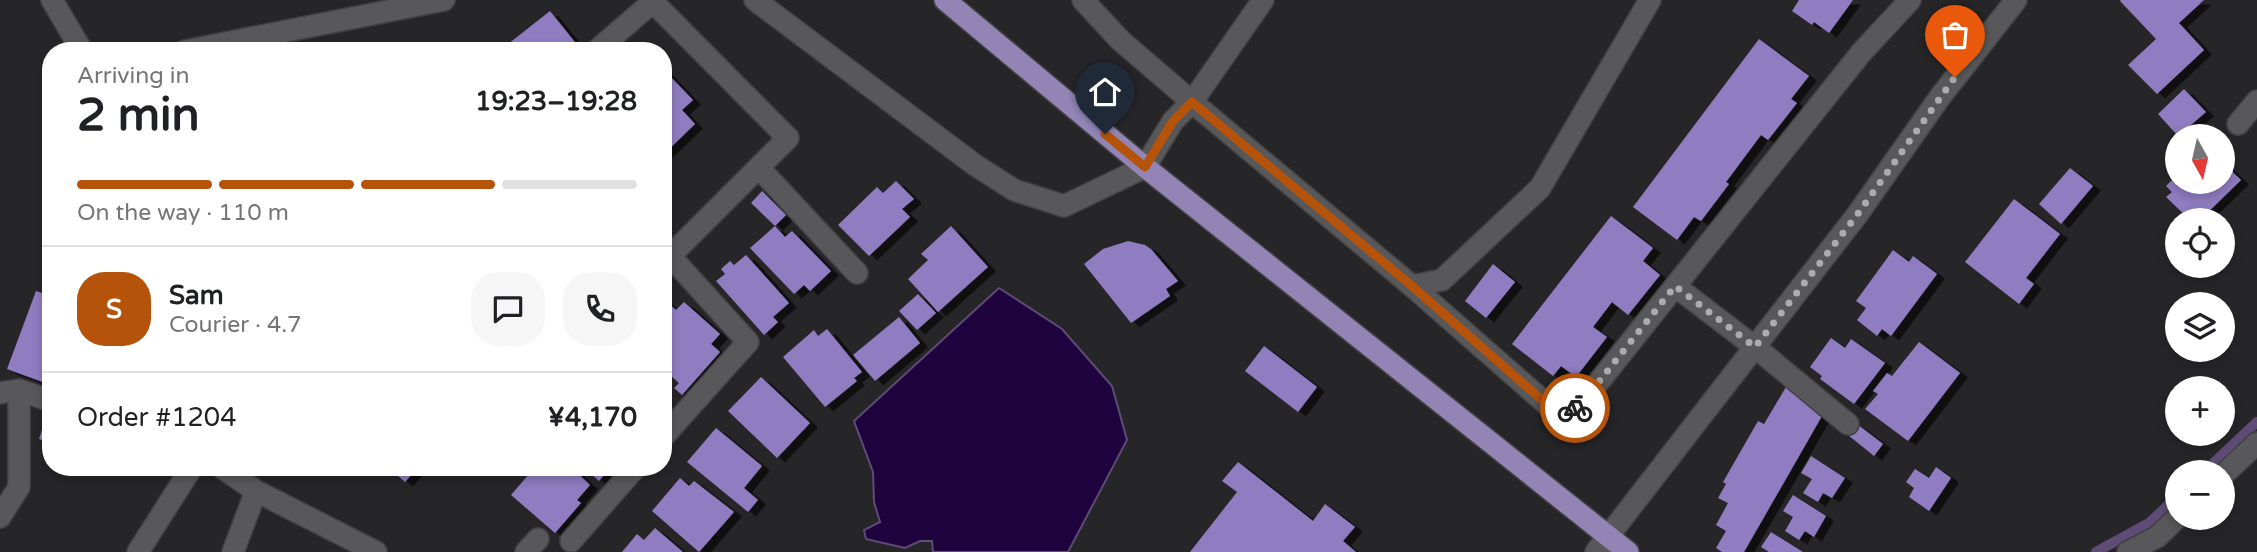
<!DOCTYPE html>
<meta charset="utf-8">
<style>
:root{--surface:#fff;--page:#f6f6f6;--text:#202124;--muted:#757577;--line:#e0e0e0;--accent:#b45309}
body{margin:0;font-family:"Varela Round",sans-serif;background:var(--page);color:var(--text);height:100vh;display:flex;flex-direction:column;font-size:26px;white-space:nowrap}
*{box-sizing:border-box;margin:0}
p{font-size:23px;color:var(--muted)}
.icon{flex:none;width:38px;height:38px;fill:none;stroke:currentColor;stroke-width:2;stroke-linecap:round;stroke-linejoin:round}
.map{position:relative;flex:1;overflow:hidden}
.side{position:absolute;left:42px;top:42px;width:630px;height:434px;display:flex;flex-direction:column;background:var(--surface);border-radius:28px;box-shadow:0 4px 10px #0003}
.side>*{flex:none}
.needle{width:46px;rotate:172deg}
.fabs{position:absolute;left:2165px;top:124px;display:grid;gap:14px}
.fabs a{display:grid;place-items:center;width:70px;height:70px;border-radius:50%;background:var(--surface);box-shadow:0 4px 10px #0003;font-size:35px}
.pin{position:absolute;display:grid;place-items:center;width:60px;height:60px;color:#fff;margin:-72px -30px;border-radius:50% 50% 50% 0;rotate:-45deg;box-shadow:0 0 7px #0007}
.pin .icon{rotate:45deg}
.courier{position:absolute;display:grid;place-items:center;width:70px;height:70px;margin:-35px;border:5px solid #b45309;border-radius:50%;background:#fff;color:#222;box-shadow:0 2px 9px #0007}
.summary em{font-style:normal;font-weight:700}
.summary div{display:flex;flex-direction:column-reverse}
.summary{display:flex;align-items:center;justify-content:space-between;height:119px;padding:0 35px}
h1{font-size:46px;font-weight:700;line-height:52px}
.bar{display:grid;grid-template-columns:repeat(4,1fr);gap:10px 7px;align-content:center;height:84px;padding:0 35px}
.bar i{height:9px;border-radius:5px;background:var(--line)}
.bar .on{background:var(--accent)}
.bar p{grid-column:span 4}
.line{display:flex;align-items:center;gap:18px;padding:0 35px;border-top:2px solid var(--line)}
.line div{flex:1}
.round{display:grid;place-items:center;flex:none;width:74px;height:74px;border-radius:28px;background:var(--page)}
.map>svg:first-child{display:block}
</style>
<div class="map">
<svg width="2257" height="552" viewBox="0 0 2257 552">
<defs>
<filter id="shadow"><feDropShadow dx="8" dy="4.5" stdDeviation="0" flood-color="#0009"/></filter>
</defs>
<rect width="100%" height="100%" fill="#262528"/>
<path fill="#1e033f" stroke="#5e4b76" stroke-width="2" d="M999,288l63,41 50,57 15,54 -59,112h-135l-1,-11h-12l-15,7 -39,-9 -2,-9 16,-8 -6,-20 -1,-30 -19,-51z"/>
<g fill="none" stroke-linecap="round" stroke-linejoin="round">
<path stroke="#5e4b76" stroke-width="10" d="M2204,472l53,-50
M2096,552l53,-29 28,-26"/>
</g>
<path fill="#8f7cc1" filter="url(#shadow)" d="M1799,0h54l-24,33 -15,-11 -2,3 -20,-14z
M2121,0h83l-25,23 25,27 -47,44 -29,-29 28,-26 -36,-38z
M550,11l28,35 -6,5h-67l-2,-3z
M1759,39l50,37 -18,23 6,4 -29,37 -7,-5 -35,47 3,2 -28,37 -7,-4 -17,23 -44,-33z
M449,42l1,9h-44v-2z
M663,69l30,31 -11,10 13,14 -32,31z
M2184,89l22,23 -28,24 -20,-22z
M2222,162l19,18 -41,40h-10l-24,-23 6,-5 -6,-6 11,-11v7h45z
M2070,168l23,18 -32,38 -22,-20z
M896,181l18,18 -12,10 8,8 -41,39 -31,-31 39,-38 6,6z
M762,191l24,24 -11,11 -24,-23z
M2014,199l46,35 -34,44 8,6 -15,20 -54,-42z
M1611,216l42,32 -10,13 17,14 -32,40 -16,-13 -19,25 14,10 -31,40 -15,-11 -8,10 -41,-32z
M775,226l10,11 7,-6 39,40 -21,20 -6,-6 -10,9 -44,-46z
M951,226l37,41 -50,45 -30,-33 20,-19 -7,-6z
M1128,241l17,4 6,4 27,32 -12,8 4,7 -39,27 -47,-59 19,-15z
M1893,250l16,12 4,-6 24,18 -46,62 -9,-7 -5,7 -20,-16 9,-12 -10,-7z
M746,255l43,48 -16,14 5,5 -14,13 -48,-54 9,-7 -4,-5 9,-8 4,4z
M1493,264l22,18 -29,36 -21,-17z
M36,291l15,5v89l-44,-16z
M918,294l18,19 -19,17 -18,-19z
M663,299l13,11 8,-8 36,32 -9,10 9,8 -38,43 -8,-7 5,-5 -16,-14z
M899,317l21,26 -45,38 -22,-26z
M827,329l35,43 -8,6 3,3 -32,26 -42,-50 31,-27 4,6z
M1831,338l14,10 6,-9 34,24 -31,41 -34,-25 2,-3 -12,-9z
M1919,342l41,31 -52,68 -43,-32 13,-15 -5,-3 14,-18 5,3z
M1264,346l53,41 -19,25 -53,-41z
M761,377l49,46 -33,35 -49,-47z
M1786,387l40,22 -82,143h-22l-6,-4 10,-17 -10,-6 12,-22 -10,-5 8,-14 -3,-2 35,-61 6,3z
M48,412l3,1v30l-12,-4z
M1857,424l26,20 -9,12 -26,-21z
M716,428l46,38 -18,22 14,12 -10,12 -61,-50z
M1811,456l34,22 -13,20 -9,-5 -5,9 -15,-9 9,-14 -11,-6z
M1238,462l75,59 12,-17 30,23 -12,14 13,11h-166l47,-60 -15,-11z
M388,467h30l-13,15z
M535,467h36l19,18 -13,15 4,3 -26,30 -44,-38z
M583,467h28l-12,14z
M1936,467l15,11 -22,33 -20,-14 5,-9 -8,-6 9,-13 14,9z
M680,478l9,8 5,-5 40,31 -35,40 -47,-41z
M1793,495l33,21 -12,21 -9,-6 -6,9 -14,-9 8,-14 -10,-6z
M655,528l28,24h-61l15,-18 7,6z
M1771,532l32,20h-34l-8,-5z"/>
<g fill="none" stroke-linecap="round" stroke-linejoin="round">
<g stroke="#414043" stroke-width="24">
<path id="minor" d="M52,0l30,51
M755,0l220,165 39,25 50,16 81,-39 28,-46 19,-19 -72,-62 -37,-40
M1263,0l-71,102 220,184 30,-6 98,-92 110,-188
M653,2l135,136 -125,125
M185,51l259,-51
M596,51l59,-51
M2238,124l19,-23
M759,168l98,105
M1412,286l138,121 28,1 283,-355 49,-53
M1675,286l80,61 93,77
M0,393l19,-3 32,11
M663,437l85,-95 -78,-86
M221,467l35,24 120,61
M2222,476l35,-33
M0,517l19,-30v-97
M571,541l65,-74
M138,552l54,-85
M233,552l23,-61
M526,552l12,-13
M1596,552l261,-337 83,-118 76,-97
M2128,552l29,-15 20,-19"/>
</g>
<g stroke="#414043" stroke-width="24">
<path id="major" d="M945,0l200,167 483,385"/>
</g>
<use href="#minor" stroke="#58575a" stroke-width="21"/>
<use href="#major" stroke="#9285b5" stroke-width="21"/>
</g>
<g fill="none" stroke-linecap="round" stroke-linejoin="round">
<path stroke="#acabad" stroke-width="7" stroke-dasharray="0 12.6" d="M1575,408h3l97,-122 80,61 102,-132 98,-138"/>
<path stroke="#b45309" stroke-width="9" d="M1105,134l40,33 28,-46 19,-19 220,184 138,121 25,1"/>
</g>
</svg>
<div class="fabs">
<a><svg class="needle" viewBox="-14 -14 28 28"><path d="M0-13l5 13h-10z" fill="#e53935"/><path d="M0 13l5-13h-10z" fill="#757577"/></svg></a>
<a><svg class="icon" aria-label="locate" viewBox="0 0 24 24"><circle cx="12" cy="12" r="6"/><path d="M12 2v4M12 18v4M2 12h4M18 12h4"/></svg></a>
<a><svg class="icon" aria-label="layers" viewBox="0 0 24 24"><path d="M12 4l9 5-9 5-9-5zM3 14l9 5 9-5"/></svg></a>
<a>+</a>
<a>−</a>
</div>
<div class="pin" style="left:1955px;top:77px;background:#ea580c"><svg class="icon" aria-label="bag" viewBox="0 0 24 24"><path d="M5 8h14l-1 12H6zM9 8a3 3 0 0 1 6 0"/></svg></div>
<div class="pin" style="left:1105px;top:134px;background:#1f2937"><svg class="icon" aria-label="home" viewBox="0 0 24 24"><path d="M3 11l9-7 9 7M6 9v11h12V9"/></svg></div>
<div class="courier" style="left:1575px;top:408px"><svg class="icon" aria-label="bike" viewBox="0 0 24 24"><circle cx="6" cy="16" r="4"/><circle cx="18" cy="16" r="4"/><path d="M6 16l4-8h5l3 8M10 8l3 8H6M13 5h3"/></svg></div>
<section class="side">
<div class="summary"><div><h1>2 min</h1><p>Arriving in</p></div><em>19:23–19:28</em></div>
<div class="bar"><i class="on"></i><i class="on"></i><i class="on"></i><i></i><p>On the way · 110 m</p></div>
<div class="line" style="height:126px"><b class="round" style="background:var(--accent);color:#fff">S</b><div><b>Sam</b><p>Courier · 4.7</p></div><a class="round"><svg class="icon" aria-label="chat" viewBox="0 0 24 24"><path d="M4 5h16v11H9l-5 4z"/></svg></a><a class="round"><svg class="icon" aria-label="phone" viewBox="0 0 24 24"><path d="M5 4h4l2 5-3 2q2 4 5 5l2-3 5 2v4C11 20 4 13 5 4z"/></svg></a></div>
<div class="line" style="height:91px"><div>Order #1204</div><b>¥4,170</b></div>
</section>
</div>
